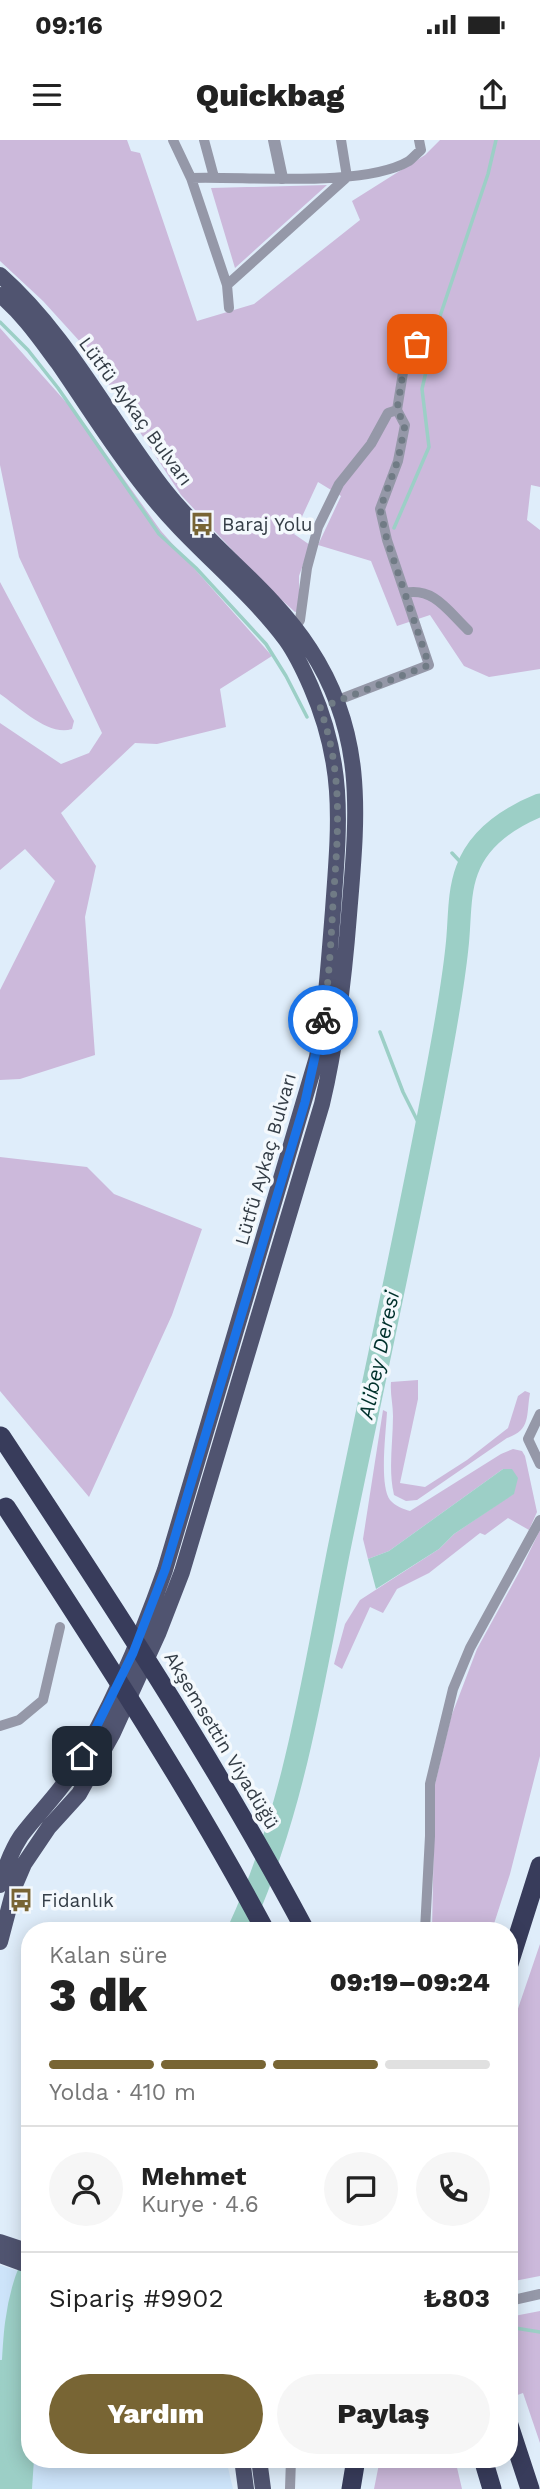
<!DOCTYPE html>
<html lang="tr">
<meta charset="utf-8">
<style>
:root{--surface:#fff;--page:#f6f6f6;--text:#222;--muted:#767676;--line:#e0e0e0;--accent:#786534}
body{margin:0;font-family:"Work Sans",sans-serif;background:var(--page);color:var(--text);height:100vh;display:flex;flex-direction:column;font-size:26px;white-space:nowrap}
*{box-sizing:border-box;margin:0}
p{font-size:23px;color:var(--muted)}
.icon{flex:none;width:38px;height:38px;fill:none;stroke:currentColor;stroke-width:2;stroke-linecap:round;stroke-linejoin:round}
.map{position:relative;flex:1;overflow:hidden}
.side{position:absolute;left:21px;top:1782px;width:497px;height:546px;display:flex;flex-direction:column;background:var(--surface);border-radius:28px;box-shadow:0 4px 18px #0003}
.side>*{flex:none}
.pin{position:absolute;display:grid;place-items:center;width:60px;height:60px;color:#fff;margin:-30px;border-radius:14px;box-shadow:0 4px 10px #0006}
.courier{position:absolute;display:grid;place-items:center;width:70px;height:70px;margin:-35px;border:5px solid #1a73e8;border-radius:50%;background:#fff;color:#222;box-shadow:0 2px 9px #0007}
.head em{font-style:normal;font-weight:800}
.head div{display:flex;flex-direction:column-reverse}
.head{display:flex;align-items:center;justify-content:space-between;height:119px;padding:0 28px}
h1{font-size:46px;font-weight:800;line-height:52px}
.bar{display:grid;grid-template-columns:repeat(4,1fr);gap:10px 7px;align-content:center;height:84px;padding:0 28px}
.bar i{height:9px;border-radius:5px;background:var(--line)}
.bar .selected{background:var(--accent)}
.bar p{grid-column:span 4}
.line{display:flex;align-items:center;gap:18px;padding:0 28px;border-top:2px solid var(--line)}
.line div{flex:1}
.round{display:grid;place-items:center;flex:none;width:74px;height:74px;border-radius:37px;background:var(--page)}
.button{display:flex;gap:14px;margin-top:auto;padding:14px 28px}
.button a{flex:1;height:80px;border-radius:42px;background:var(--accent);color:#fff;font-size:28px;font-weight:800;line-height:80px;text-align:center}
.button a+a{background:var(--page);color:var(--text)}
.status{display:flex;justify-content:space-between;align-items:center;height:49px;padding:0 35px;background:var(--surface);direction:ltr}
.status svg{height:19px;fill:currentColor}
header{display:flex;justify-content:space-between;align-items:center;height:91px;padding:0 28px;background:var(--surface);font-size:32px;font-weight:800}
.map>svg:first-child{display:block}
</style>
<div class="status"><b>09:16</b><svg viewBox="0 0 49 12"><path d="M0 12V9h3v3zM5 12V6h3v6zM10 12V3h3v9zM15 12V0h3v12zM26 1h20v11H26zM47 4h2v5h-2z"/></svg></div>
<header><svg class="icon" aria-label="menu" viewBox="0 0 24 24"><path d="M4 6h16M4 12h16M4 18h16"/></svg>Quickbag<svg class="icon" aria-label="share" viewBox="0 0 24 24"><path d="M12 15V3M7 8l5-5 5 5M5 13v7h14v-7"/></svg></header>
<div class="map">
<svg width="540" height="2349" viewBox="0 0 540 2349">
<rect width="100%" height="100%" fill="#dfedfa"/>
<path fill="#cde4fa" d="M0,2125l30,10v184h196l7,30h-233z"/>
<path fill="#ccb9db" d="M0,0h127l4,11 9,2 57,168 57,-17 106,-84 -8,-19 73,-46 15,-15h100v347l-9,-2 -4,35 13,10v139l-51,8 -25,-11 -34,-51 -33,11 -26,-65 -53,-16 23,-49 -23,-14 -24,52 16,11 -11,31v35l-4,1 -31,-28 -83,-89 -98,-150 -40,-44 -43,-40z
M327,45l-92,83 -24,-80z
M0,188l81,91 80,112 111,125 -52,33 6,38 -69,17 -22,-1 -74,70 35,53 -11,51 10,138 -75,24 -20,1v-90l55,-109 -30,-32 -25,21v-147l61,41 28,-11 13,-20 -83,-176 -19,-92z
M0,442l74,139 -2,8c-23,8 -53,-22 -72,-35z
M0,1017l87,10 27,27 88,35 -30,86 -83,182 -89,-106z
M418,1240v19l-18,84 25,4 42,-27 41,-32 10,-32 7,-5 5,2c-4,23 1,37 -23,45l-90,62 -11,1 -12,-6c-6,-25 -1,-53 -1,-79 0,-12 -3,-22 -2,-34z
M383,1270l4,2c-1,20 -8,73 3,88 5,6 13,9 20,11l91,-57 12,-5 9,2 3,5 12,56 -8,18 -21,-12 -23,17 -5,-2 -51,40 -32,16 -14,24 -13,-6 -28,62 -8,-5 11,-40 15,-24 79,-51 15,-15 59,-40 -10,-25 -114,82 -21,8 -5,-20z
M540,1390v226l-30,118 -18,56h-60l3,-146 16,-67 26,-68 45,-82z
M540,1804v332l-31,6v-247z
M540,2171v132l-17,-50 -14,5v-81z
M380,2319h75l7,30h-88z"/>
<path fill="#9ccfc6" d="M503,1329h9l6,9 -4,16 -60,40 -15,15 -63,40 -8,-30 21,-8z
M19,2179l11,1v139h4l-2,30h-32v-129l17,-1z"/>
<g fill="none" stroke-linecap="round" stroke-linejoin="round">
<path stroke="#9ccfc6" stroke-width="3.5" d="M0,182l28,28 30,38 101,146 37,34 70,76 20,32 21,41
M394,388l35,-81 -7,-58 14,-61 52,-154 8,-34
M452,713l15,16
M380,892l23,60 22,44
M509,2187l31,5"/>
<path stroke="#9ccfc6" stroke-width="23" d="M239,1790c56,-120 75,-257 101,-386 31,-152 65,-303 94,-456 9,-47 18,-93 23,-141 3,-25 1,-53 10,-77 12,-33 41,-52 73,-65
M12,2251c2,-41 2,-82 18,-121"/>
<path stroke="#9598a8" stroke-width="10" d="M173,0l18,38 36,107 120,-108 -6,-37
M204,0l10,37
M191,38c56,-2 172,10 218,-17 4,-3 8,-8 12,-11l-2,-10
M227,145l2,23
M397,270l9,-56 11,-10
M405,453c29,-6 43,18 63,37
M295,488l5,-8 7,-52 11,-41 21,-43 32,-40 17,-31 9,-3 8,15 -7,36 -18,48 7,31 42,125 -91,35
M540,1274l-12,25 12,25
M0,1586l19,-6 24,-20 17,-73
M425,1790l5,-94v-52l23,-95 17,-41 70,-128
M509,2161l31,-7
M290,2349l1,-30"/>
<path stroke="#9598a8" stroke-width="12" d="M274,0l8,38"/>
<path stroke="#505470" stroke-width="16" d="M0,135c69,61 110,146 167,218 44,55 105,97 143,156 57,87 47,169 39,266 -5,64 -12,126 -27,189l-140,468 -24,62 -45,99 -34,61 -30,33 -25,37 -9,21 -15,57
M0,155c23,19 40,44 58,68 29,42 56,86 88,126 42,55 99,96 140,151 10,14 18,31 25,47 35,80 28,139 22,223 -4,49 -7,98 -16,147l-152,513c-24,68 -53,138 -91,199 -15,25 -36,44 -53,67 -10,15 -16,32 -21,49
M0,2102l30,10
M0,2115l30,11
M242,2319l4,30
M259,2319l4,30"/>
<path stroke="#383c5b" stroke-width="19" d="M509,1824l31,-98
M509,2285l21,64
M483,2319l9,30
M351,2349l5,-30"/>
<path stroke="#383c5b" stroke-width="19" d="M1,1296c107,162 213,323 304,494
M6,1367c90,139 181,277 259,423"/>
</g>
<g fill="none" stroke-linecap="round" stroke-linejoin="round">
<path stroke="#707b85" stroke-width="7" stroke-dasharray="0 12.6" d="M323,880c6,-39 8,-78 10,-117 5,-69 11,-129 -13,-195l109,-43 -42,-125 -7,-31 18,-49 7,-35 -8,-15 9,-56 11,-10"/>
<path stroke="#1a73e8" stroke-width="9" d="M82,1616l51,-103 32,-83 140,-468 18,-82"/>
</g>
<defs>
<g id="bus-bare" transform="scale(1.89)"><path d="M-5-6H5V4H4V6H2V4H-2V6H-4V4H-5ZM-3.5-4V0h7V-4ZM-3.5 1.2v1.5H-2V1.2ZM2 1.2v1.5H3.5V1.2Z" fill="#786534" stroke="#f4f9fd" stroke-width="2.5" paint-order="stroke"/></g>
</defs>
<g fill-rule="evenodd">
<use href="#bus-bare" x="202" y="384"/>
<use href="#bus-bare" x="21" y="1760"/>
</g>
<g text-anchor="middle" stroke-width="7" stroke-linejoin="round" paint-order="stroke">
<g font-size="19" fill="#343d46" stroke="#f4f9fd">
<text transform="translate(136 271) rotate(54)" y="7">Lütfü Aykaç Bulvarı</text>
<text transform="translate(265 1019) rotate(-74)" y="7">Lütfü Aykaç Bulvarı</text>
<text transform="translate(222 1600) rotate(59)" y="7">Akşemsettin Viyadüğü</text>
</g>
<g font-size="19" fill="#343d46" stroke="#f4f9fd" text-anchor="start">
<text x="222" y="391">Baraj Yolu</text>
<text x="41" y="1767">Fidanlık</text>
</g>
<g font-size="21" font-style="italic" fill="#00312c" stroke="#f4f9fd">
<text transform="translate(379 1215) rotate(-78)" y="7">Alibey Deresi</text>
</g>
</g>
</svg>
<div class="pin" style="left:417px;top:204px;background:#ea580c"><svg class="icon" aria-label="bag" viewBox="0 0 24 24"><path d="M5 8h14l-1 12H6zM9 8a3 3 0 0 1 6 0"/></svg></div>
<div class="pin" style="left:82px;top:1616px;background:#1f2937"><svg class="icon" aria-label="home" viewBox="0 0 24 24"><path d="M3 11l9-7 9 7M6 9v11h12V9"/></svg></div>
<div class="courier" style="left:323px;top:880px"><svg class="icon" aria-label="bike" viewBox="0 0 24 24"><circle cx="6" cy="16" r="4"/><circle cx="18" cy="16" r="4"/><path d="M6 16l4-8h5l3 8M10 8l3 8H6M13 5h3"/></svg></div>
<section class="side">
<div class="head"><div><h1>3 dk</h1><p>Kalan süre</p></div><em>09:19–09:24</em></div>
<div class="bar"><i class="selected"></i><i class="selected"></i><i class="selected"></i><i></i><p>Yolda · 410 m</p></div>
<div class="line" style="height:126px"><a class="round"><svg class="icon" aria-label="person" viewBox="0 0 24 24"><circle cx="12" cy="8" r="4"/><path d="M4 21q1-7 8-7t8 7"/></svg></a><div><b>Mehmet</b><p>Kurye · 4.6</p></div><a class="round"><svg class="icon" aria-label="chat" viewBox="0 0 24 24"><path d="M4 5h16v11H9l-5 4z"/></svg></a><a class="round"><svg class="icon" aria-label="phone" viewBox="0 0 24 24"><path d="M5 4h4l2 5-3 2q2 4 5 5l2-3 5 2v4C11 20 4 13 5 4z"/></svg></a></div>
<div class="line" style="height:91px"><div>Sipariş #9902</div><b>₺803</b></div>
<div class="button"><a>Yardım</a><a>Paylaş</a></div>
</section>
</div>
